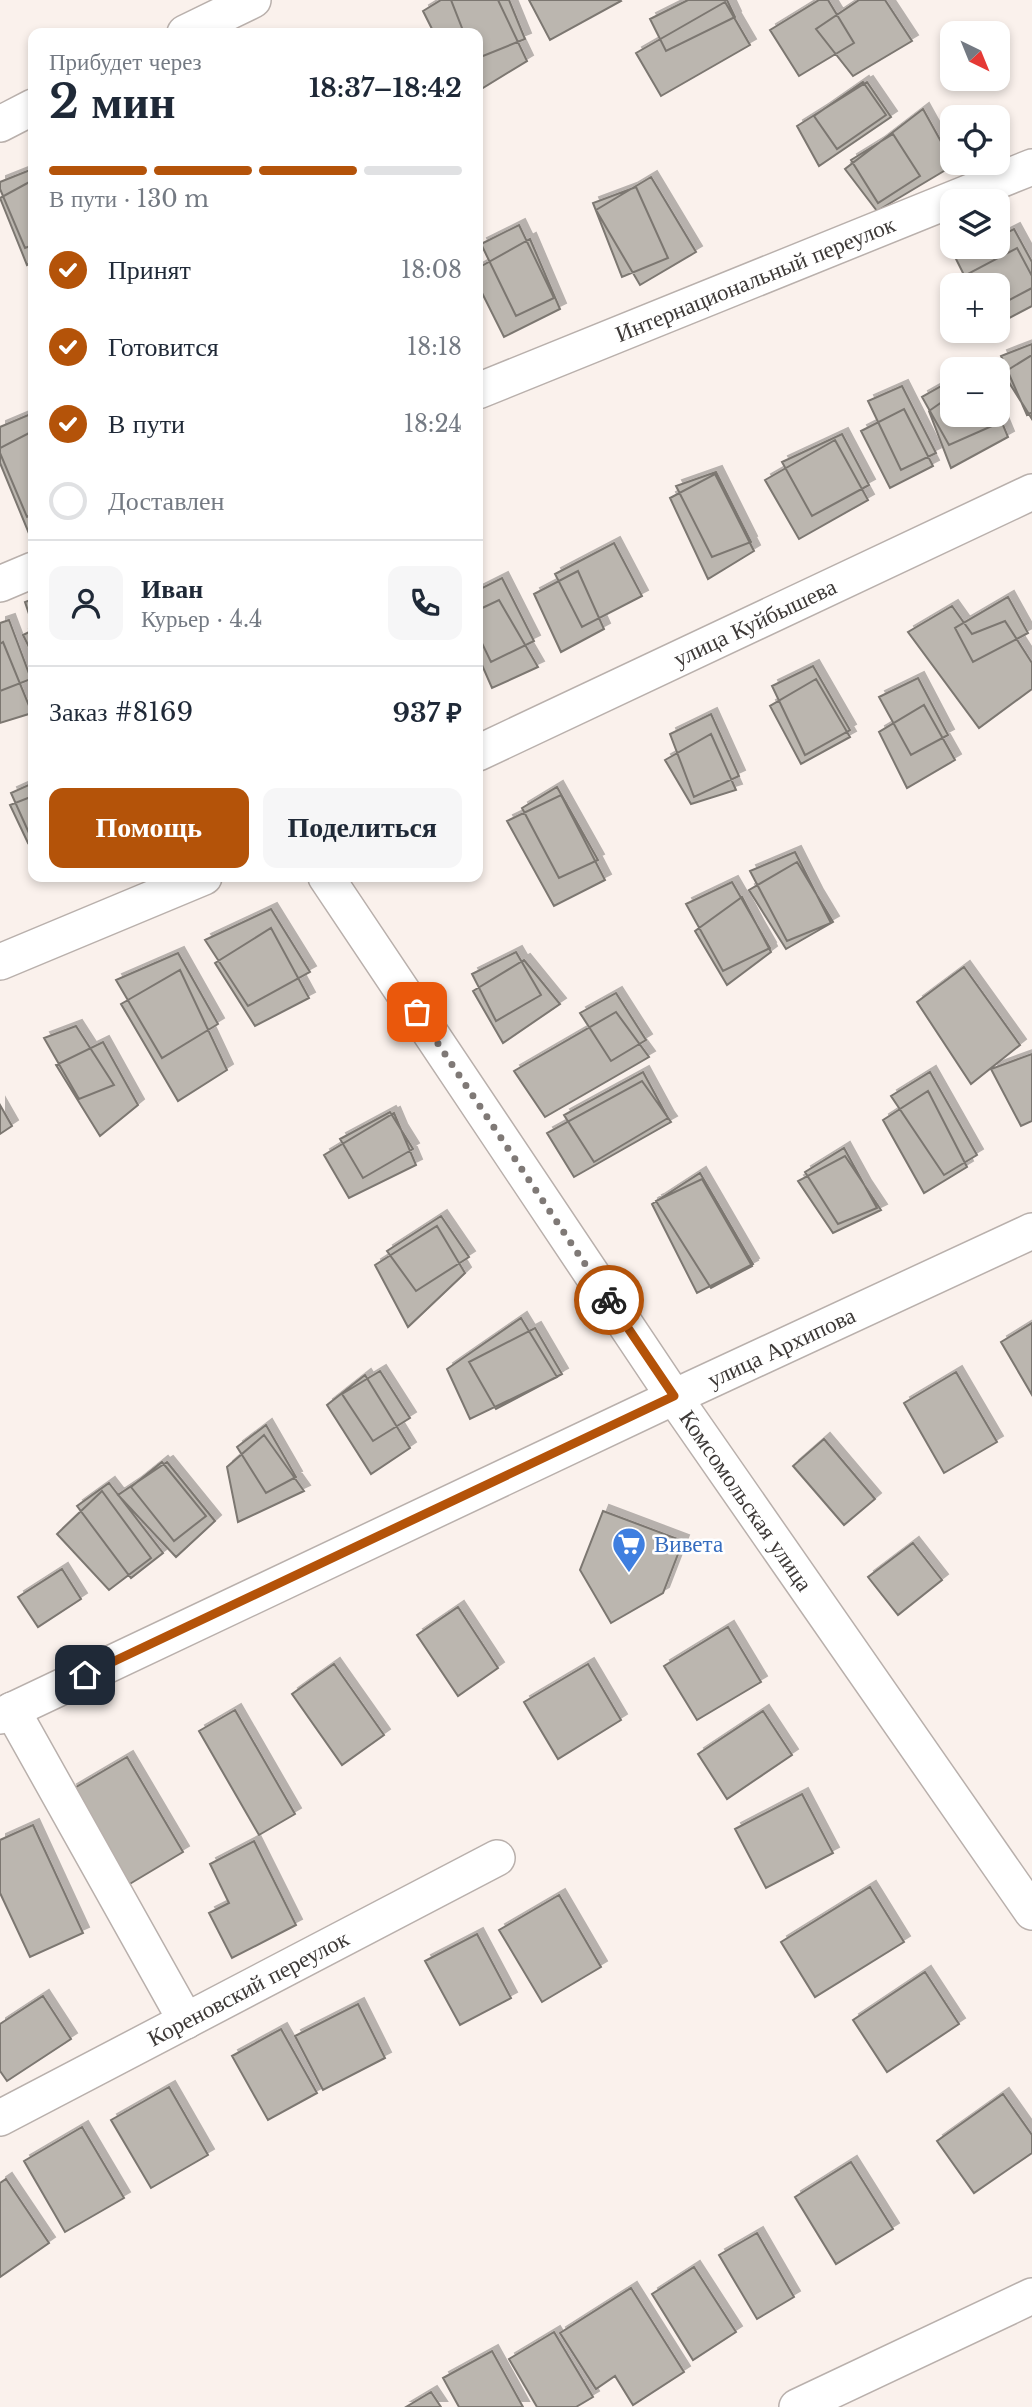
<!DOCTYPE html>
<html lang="ru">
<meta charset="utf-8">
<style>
:root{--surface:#fff;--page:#f6f6f7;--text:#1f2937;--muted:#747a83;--line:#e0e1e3;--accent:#b45309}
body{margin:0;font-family:"Libre Baskerville",serif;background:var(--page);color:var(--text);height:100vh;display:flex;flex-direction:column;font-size:26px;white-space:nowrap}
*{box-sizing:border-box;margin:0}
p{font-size:23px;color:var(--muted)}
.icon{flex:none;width:38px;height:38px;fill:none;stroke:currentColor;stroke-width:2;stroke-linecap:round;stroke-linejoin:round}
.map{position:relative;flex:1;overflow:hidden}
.sheet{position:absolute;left:28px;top:28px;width:455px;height:854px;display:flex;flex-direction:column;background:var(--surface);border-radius:14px;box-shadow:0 4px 10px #0003}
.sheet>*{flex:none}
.needle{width:46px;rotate:137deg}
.tools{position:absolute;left:940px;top:21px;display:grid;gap:14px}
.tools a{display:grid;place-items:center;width:70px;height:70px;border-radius:14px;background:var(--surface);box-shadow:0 4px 10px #0003;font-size:35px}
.pin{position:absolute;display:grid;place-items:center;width:60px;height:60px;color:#fff;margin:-30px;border-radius:14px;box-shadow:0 4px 10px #0006}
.courier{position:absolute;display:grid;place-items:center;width:70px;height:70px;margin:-35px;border:5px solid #b45309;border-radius:50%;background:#fff;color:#222;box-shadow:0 2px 9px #0007}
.overview em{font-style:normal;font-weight:700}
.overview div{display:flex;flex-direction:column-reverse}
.overview{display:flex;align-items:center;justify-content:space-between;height:119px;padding:0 21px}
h1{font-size:46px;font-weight:700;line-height:52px}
.bar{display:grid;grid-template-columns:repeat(4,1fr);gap:10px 7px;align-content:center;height:84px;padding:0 21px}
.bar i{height:9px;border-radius:5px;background:var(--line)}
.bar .active{background:var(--accent)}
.bar p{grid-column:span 4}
.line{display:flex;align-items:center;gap:18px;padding:0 21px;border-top:2px solid var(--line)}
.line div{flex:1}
.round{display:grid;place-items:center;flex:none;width:74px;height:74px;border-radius:14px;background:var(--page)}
ol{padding:0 21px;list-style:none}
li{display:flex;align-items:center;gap:21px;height:77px}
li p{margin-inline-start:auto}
li .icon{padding:7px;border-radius:50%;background:var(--accent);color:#fff;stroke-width:4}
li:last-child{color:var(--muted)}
li i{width:38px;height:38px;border:4px solid var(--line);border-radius:50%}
.primary-button{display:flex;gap:14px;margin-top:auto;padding:14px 21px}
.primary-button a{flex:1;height:80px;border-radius:14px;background:var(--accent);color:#fff;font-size:28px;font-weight:700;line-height:80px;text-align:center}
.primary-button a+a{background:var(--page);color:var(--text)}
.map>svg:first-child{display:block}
</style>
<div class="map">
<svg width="1032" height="2407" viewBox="0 0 1032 2407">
<defs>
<filter id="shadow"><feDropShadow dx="6" dy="-6" stdDeviation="0" flood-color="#0004"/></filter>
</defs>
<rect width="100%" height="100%" fill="#faf1ec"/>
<path fill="#bbb6af" stroke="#7c7771" stroke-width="2" filter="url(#shadow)" d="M441,0h57l29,61 -49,30v-58h-44l-11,-22z
M451,0h58l16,39 -47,19v-25h-14z
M529,0h91l1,1 -71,39z
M688,0h39l8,17 -69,34 -16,-32z
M819,0h9l26,43 -55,33 -29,-46z
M859,0h26l27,41 -59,35 -37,-47z
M725,2l25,43 -89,51 -25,-43z
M863,82l23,33 -49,34 -23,-33z
M867,82l24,35 -72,49 -22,-40z
M923,109l31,56 -77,46 -32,-42z
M893,134l27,42 -42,27 -27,-43z
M30,170l3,7v68l-8,3 -25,-59v-7z
M651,177l45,75 -56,33 -44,-75z
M33,180v82l-6,3 -27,-67z
M636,187l32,71 -46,19 -29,-74z
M519,225l35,73 -38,18 -35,-72z
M1014,229l18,33v26l-34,18v-21h-29l-14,-28 21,-10h22v-10z
M530,239l30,70 -56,28 -26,-52v-17z
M1017,248l15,28v30l-34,18v-39h-33l-5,-7z
M1032,344v68l-5,3 -26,-59z
M1032,355v64l-29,-46z
M952,380v35h34l6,11 -43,19 -27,-48z
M902,386l34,67 -35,17 -33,-69z
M952,395v20h46v-2l10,24 -57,31 -22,-57z
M904,409l29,57 -43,22 -29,-57z
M33,413v101l-6,3 -27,-64v-26z
M33,431v103l-3,2 -30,-73v-15z
M842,434l27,51 -57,31 -30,-54z
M835,440l33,60 -69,39 -34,-59z
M716,472l35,70 -39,15 -36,-71z
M715,474l39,77 -46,28 -38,-81z
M614,543l28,53 -60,31 -27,-53z
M578,571l26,58 -43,23 -27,-58z
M502,578l32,63 -43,21 -13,-27v-45z
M1008,597l20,36 -55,29 -18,-34z
M33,599v27l-8,-24z
M499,600l39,67 -46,21 -14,-32v-46z
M952,606l20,28 33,-13 27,42v26l-53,39 -71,-96z
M9,620l22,59 -31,12v-68z
M33,630v25l-10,-20z
M3,642l29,71 -32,10v-79z
M813,666l37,64 -45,25 -33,-69z
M918,678l30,57 -37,20 -32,-58z
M816,679l34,58 -49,27 -31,-58z
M924,705l31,55 -48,28 -28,-56z
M711,714l28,62 -45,21 -24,-63z
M711,734l25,56 -45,14 -26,-44z
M33,783v59l-22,-49z
M557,787l41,73 -39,18 -37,-70z
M561,795l44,85 -51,26 -47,-85z
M33,796v44l-5,3 -18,-38z
M795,852l36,71 -44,18 -37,-70z
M797,862l36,60 -47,27 -37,-59z
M732,882l38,66 -47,23 -37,-67z
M742,897l29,55 -44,33 -32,-54z
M271,909l39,63 -62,34 -43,-66z
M271,928l38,70 -54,28 -40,-63z
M516,952l25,43 -45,26 -24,-47z
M178,953l40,71 -56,34 -46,-78z
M524,960l36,44 -57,39 -30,-52z
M964,967l56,78 -49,39 -54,-82z
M180,970l47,100 -49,31 -57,-97z
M616,993l30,47 -35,21 -31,-48z
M616,1012l33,45 -104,60 -31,-46z
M76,1026l38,59 -35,14 -35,-61z
M103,1042l35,63 -38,31 -44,-71z
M1032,1054v67l-11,5 -30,-57z
M643,1072l25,46 -74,44 -30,-47z
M930,1072l47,83 -33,20 -53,-79z
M642,1081l29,41 -97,55 -27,-44z
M928,1091l39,76 -43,26 -41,-73z
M0,1105l12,21 -12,8z
M390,1112l23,37 -50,29 -23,-39z
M394,1113l22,52 -67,33 -25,-43z
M844,1148l33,60 -39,16 -33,-52z
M845,1156l36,54 -48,23 -35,-52z
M700,1173l53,91 -56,29 -45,-89z
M702,1179l50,87 -41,22 -55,-87z
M441,1216l28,41 -53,34 -29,-40z
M437,1226l28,47 -57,54 -33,-62z
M521,1318l36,59 -87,42 -23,-50z
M1032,1323v72l-31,-53z
M535,1328l27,46 -66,35 -27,-47z
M380,1371l30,47 -37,23 -31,-47z
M956,1372l41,70 -53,31 -40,-70z
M365,1375l45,73 -39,26 -44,-69z
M266,1425l30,52 -30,16 -29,-46z
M264,1435l40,56 -66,31 -11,-55z
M824,1439l51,60 -31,26 -51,-59z
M162,1462l44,54 -32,25 -43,-54z
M167,1462l48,59 -39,36 -58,-62z
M109,1483l54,70 -32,25 -54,-72z
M102,1491l49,67 -42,32 -52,-56z
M603,1511l80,30 -20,52 -52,30 -31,-53z
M913,1543l29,37 -44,35 -30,-38z
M62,1569l19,30 -43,28 -20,-30z
M458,1607l40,61 -40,28 -41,-61z
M728,1627l33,55 -64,38 -33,-54z
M334,1664l50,71 -42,30 -50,-71z
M588,1664l33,56 -63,39 -34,-57z
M235,1710l60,104 -36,21 -60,-104z
M763,1711l29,44 -65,44 -29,-45z
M127,1757l56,95 -55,33 -57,-95z
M802,1794l31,59 -67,35 -31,-59z
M33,1825l50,108 -53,24 -30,-64v-53z
M254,1841l42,84 -64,33 -23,-45 20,-10 -19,-39z
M870,1887l34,55 -89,55 -34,-55z
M559,1895l42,72 -59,35 -43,-72z
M477,1934l34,64 -51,27 -35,-64z
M925,1972l34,52 -72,48 -34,-52z
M43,1996l28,43 -64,42 -7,-10v-47z
M358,2004l27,54 -62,32 -28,-54z
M281,2029l36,64 -49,27 -36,-64z
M169,2087l39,68 -57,33 -40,-68z
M1003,2094l29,41v18l-58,40 -37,-52z
M82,2127l42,71 -59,34 -41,-71z
M851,2162l42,67 -57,35 -41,-67z
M6,2179l43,64 -49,34v-94z
M757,2233l37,64 -37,22 -38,-64z
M694,2267l42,65 -43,28 -41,-66z
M631,2288l53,84 -51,33 -18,-29 -19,13 -36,-56z
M554,2332l39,65 -17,10h-39l-28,-48z
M492,2351l31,56h-64l-16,-29z
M431,2392l10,15h-35z"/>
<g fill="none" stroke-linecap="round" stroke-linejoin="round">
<g stroke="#b9b0ac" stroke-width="38">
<g id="street">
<path d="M185,33l68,-33"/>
<path d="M0,124l33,-17"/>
<path id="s1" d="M478,391l554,-224"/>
<path d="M0,584l33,-14"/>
<path id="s2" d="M478,753l554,-261"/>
<path id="s3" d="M326,877l348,520 358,515"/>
<path d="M0,962l204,-85"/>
<path d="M12,1710l174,311"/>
<path id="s4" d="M0,1716l674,-319 358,-166"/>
<path id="s5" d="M0,2118l497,-260"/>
<path d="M797,2407l235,-111"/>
</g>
</g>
<use href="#street" stroke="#fff" stroke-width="35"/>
</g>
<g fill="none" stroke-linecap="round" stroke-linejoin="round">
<path stroke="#7f7976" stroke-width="7" stroke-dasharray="0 12.6" d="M417,1012l192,288"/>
<path stroke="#b45309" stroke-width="9" d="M85,1675l589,-279 -65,-96"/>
</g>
<defs>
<g id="supermarket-pin" transform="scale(1.75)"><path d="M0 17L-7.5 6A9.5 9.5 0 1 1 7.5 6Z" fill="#3f7fe0" stroke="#fff"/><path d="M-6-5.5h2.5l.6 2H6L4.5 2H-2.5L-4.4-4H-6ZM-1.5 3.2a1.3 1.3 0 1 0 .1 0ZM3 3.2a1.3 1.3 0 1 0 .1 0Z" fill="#fff"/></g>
</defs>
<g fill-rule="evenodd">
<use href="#supermarket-pin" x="629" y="1544"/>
</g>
<g text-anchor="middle" stroke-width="5" stroke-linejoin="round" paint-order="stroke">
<g font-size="23" fill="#3d3937" stroke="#fff">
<text dy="8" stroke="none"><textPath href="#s1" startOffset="299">Интернациональный переулок</textPath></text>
<text dy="8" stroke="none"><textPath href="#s2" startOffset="306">улица Куйбышева</textPath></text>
<text dy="8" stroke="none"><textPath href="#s4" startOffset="864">улица Архипова</textPath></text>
<text dy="8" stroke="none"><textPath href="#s3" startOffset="752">Комсомольская улица</textPath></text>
<text dy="8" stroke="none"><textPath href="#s5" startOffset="280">Кореновский переулок</textPath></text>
</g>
<g font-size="23" fill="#366cbe" stroke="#fff" text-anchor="start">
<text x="654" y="1552">Вивета</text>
</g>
</g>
</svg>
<div class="tools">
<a><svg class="needle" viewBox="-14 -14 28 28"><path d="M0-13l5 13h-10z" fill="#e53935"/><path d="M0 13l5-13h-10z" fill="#747a83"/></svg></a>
<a><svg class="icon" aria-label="locate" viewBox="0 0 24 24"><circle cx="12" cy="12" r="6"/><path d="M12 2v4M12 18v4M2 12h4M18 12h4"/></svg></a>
<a><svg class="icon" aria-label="layers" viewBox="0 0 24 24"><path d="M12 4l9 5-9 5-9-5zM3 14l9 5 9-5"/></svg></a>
<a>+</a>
<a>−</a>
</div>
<div class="pin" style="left:417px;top:1012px;background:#ea580c"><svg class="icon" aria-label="bag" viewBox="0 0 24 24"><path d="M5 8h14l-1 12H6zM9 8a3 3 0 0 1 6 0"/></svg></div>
<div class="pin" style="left:85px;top:1675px;background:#1f2937"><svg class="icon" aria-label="home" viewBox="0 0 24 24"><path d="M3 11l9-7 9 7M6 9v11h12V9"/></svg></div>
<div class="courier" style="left:609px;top:1300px"><svg class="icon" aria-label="bike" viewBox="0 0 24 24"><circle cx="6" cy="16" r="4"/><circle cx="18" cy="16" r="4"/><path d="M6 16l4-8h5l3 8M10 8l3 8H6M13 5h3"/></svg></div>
<section class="sheet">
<div class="overview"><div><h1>2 мин</h1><p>Прибудет через</p></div><em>18:37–18:42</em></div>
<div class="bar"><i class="active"></i><i class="active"></i><i class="active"></i><i></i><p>В пути · 130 m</p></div>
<ol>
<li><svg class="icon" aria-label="check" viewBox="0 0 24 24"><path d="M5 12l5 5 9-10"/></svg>Принят<p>18:08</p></li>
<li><svg class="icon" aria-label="check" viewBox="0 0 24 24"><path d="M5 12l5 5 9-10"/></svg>Готовится<p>18:18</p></li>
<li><svg class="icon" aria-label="check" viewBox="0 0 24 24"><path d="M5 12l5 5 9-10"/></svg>В пути<p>18:24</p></li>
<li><i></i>Доставлен</li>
</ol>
<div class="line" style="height:126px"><a class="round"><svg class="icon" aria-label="person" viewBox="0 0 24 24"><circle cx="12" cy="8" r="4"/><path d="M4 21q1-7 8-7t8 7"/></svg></a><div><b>Иван</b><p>Курьер · 4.4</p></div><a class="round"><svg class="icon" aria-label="phone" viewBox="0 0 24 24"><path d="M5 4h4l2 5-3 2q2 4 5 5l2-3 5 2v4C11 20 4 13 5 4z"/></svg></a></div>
<div class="line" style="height:91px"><div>Заказ #8169</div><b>937 ₽</b></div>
<div class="primary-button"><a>Помощь</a><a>Поделиться</a></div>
</section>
</div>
